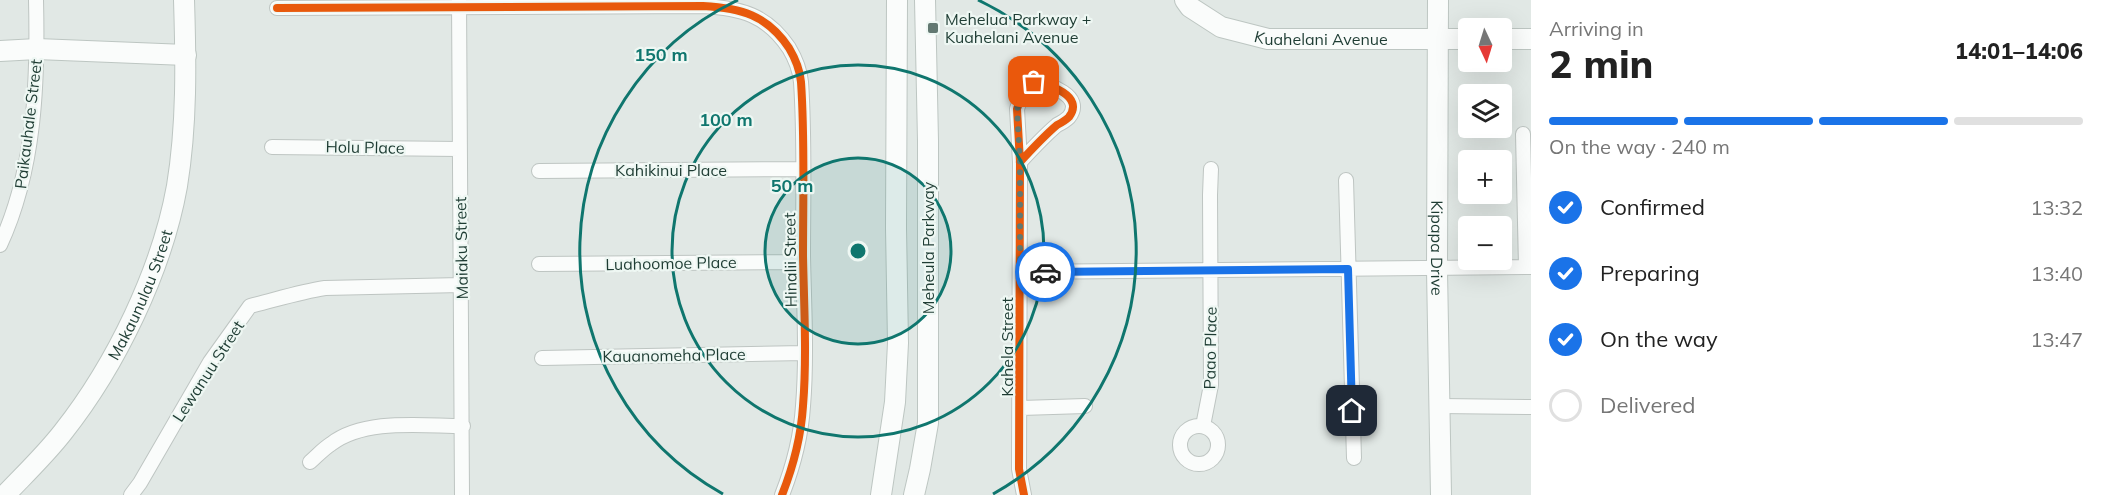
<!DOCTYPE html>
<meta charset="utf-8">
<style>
:root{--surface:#fff;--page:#f2f2f2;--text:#222;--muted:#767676;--line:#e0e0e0;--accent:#1a73e8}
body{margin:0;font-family:Mulish,sans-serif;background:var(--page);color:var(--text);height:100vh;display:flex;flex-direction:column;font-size:22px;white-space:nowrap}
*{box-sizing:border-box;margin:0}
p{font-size:20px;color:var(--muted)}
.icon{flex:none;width:33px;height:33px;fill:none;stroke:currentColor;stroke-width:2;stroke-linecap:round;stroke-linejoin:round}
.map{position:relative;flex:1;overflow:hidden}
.drawer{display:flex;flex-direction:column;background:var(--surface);width:570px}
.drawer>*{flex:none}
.needle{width:39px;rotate:176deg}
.tools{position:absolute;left:1458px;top:18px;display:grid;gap:12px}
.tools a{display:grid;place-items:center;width:54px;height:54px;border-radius:6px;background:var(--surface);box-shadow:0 6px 24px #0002;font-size:30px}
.pin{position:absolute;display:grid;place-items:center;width:51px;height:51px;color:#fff;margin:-26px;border-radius:12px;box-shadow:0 3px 9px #0006}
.courier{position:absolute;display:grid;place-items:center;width:60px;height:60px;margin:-30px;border:4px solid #1a73e8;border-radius:50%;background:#fff;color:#222;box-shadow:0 2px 8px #0007}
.overview em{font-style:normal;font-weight:800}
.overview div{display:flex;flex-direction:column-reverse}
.overview{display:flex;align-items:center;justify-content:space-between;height:102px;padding:0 18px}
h1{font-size:39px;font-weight:800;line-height:45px}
.bar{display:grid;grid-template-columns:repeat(4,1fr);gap:9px 6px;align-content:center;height:72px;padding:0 18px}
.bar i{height:8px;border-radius:4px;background:var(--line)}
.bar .selected{background:var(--accent)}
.bar p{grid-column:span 4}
ol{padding:0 18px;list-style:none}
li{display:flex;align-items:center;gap:18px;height:66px}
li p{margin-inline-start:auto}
li .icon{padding:6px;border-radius:50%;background:var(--accent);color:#fff;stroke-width:4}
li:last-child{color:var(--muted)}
li i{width:33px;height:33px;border:3px solid var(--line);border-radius:50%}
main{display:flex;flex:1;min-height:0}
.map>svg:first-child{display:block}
</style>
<main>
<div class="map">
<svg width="1531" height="495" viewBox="0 0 1531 495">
<rect width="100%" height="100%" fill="#e1e8e5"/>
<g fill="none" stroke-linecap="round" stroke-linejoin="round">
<g stroke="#bec5c2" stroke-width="16">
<path id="street" d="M459,0l3,495
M277,8l426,-2c38,2 64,9 86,42 6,10 11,23 12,34 4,57 2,116 2,174 1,50 4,101 0,150 -2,31 -10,61 -21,89
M1523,134l3,133
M272,147l187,2
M1020,162c12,-13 24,-26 37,-37 4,-2 9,-5 12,-8 16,-21 -20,-33 -35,-35l-10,6 -7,21 3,53 -1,307 5,26
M539,171l264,-2
M1346,180l8,278
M0,245c35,-75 38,-163 36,-245
M539,264l264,-2
M1020,272l511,-5
M542,358l263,-5
M1440,406l91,1
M1021,408l64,-2
M1203,426l8,-41 -1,-190 1,-26
M1180 445a19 19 0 1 1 38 0a19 19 0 1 1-38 0Z
M310,462c7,-6 13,-13 21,-18 34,-26 91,-18 132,-18
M131,495l9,-12 70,-121 40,-56c25,-6 49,-14 75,-18l136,-3"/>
</g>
<g stroke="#bdc6c2" stroke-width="22">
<g id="secondary">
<path id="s1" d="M1185,0l5,7 31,20 47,12h200"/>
<path id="s2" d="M1438,0l-1,270 4,225"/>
<path d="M1502,39h29"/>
<path d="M0,51l37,-2 149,6"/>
<path id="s3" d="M5,495c20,-21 41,-41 58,-63 53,-67 99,-162 114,-246 10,-61 9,-124 7,-186"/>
<path d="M881,495l14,-93 3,-59 -2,-115 1,-228"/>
<path d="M914,495l6,-26 8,-46v-282l-3,-141"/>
</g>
</g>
<use href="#street" stroke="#fafcfb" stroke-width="14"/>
<use href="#secondary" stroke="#fafcfb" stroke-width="20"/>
<g stroke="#eef7f3" stroke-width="11">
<path id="cycleway" d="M277,8l426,-2c38,2 64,9 86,42 6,10 11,23 12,34 4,57 2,116 2,174 1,50 4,101 0,150 -2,31 -10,61 -21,89
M1020,162c12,-13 24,-26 37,-37 4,-2 9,-5 12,-8 16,-21 -20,-33 -35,-35l-10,6 -7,21 3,53 -1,307 5,26"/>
</g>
<use href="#cycleway" stroke="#e8590c" stroke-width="8"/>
</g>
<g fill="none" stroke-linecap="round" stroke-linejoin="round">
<path stroke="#627871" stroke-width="6" stroke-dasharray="0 10.8" d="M1034,82l-10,6 -7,21 3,53v110h25"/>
<path stroke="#1a73e8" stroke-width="8" d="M1045,272l303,-3 4,142"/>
</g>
<circle cx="858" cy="251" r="93" fill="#0f766e" fill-opacity=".12"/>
<g fill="none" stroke="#0f766e" stroke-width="3">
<circle cx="858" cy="251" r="93"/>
<circle cx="858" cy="251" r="186"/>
<path d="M723 494A278 278 0 0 1 738 0M978 0A278 278 0 0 1 993 494"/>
</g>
<rect fill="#627871" stroke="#eef7f3" stroke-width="2" x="927" y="22" width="12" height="12" rx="3"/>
<g text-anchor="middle" stroke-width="4.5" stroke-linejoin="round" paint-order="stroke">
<g font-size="16" fill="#1e3c33" stroke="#eef7f3" text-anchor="start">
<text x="945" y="25">Mehelua Parkway +<tspan x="945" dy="18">Kuahelani Avenue</tspan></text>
</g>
<g font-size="16" fill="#1e3c33" stroke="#eef7f3">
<text dy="6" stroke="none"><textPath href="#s1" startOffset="147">Kuahelani Avenue</textPath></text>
<text transform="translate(28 124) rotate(-83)" y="6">Paikauhale Street</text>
<text transform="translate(365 147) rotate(1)" y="6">Holu Place</text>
<text x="671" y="176">Kahikinui Place</text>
<text transform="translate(461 248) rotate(-91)" y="6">Maiaku Street</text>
<text transform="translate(928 248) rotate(-90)" y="6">Meheula Parkway</text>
<text dy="6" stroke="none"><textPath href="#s2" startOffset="248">Kipapa Drive</textPath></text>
<text transform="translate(790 260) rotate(-91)" y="6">Hinalii Street</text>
<text transform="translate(671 263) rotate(-1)" y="6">Luahoomoe Place</text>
<text dy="6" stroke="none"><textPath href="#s3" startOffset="244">Makaunulau Street</textPath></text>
<text transform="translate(1007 347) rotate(-90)" y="6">Kahela Street</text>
<text transform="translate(1210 348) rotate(-89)" y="6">Paao Place</text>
<text transform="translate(674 355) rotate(-1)" y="6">Kauanomeha Place</text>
<text transform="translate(208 371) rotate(-57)" y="6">Lewanuu Street</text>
</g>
</g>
<circle cx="858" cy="251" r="9" fill="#0f766e" stroke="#eef7f3" stroke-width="3"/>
<g font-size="18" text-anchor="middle" font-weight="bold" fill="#0f766e" stroke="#eef7f3" stroke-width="4.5" stroke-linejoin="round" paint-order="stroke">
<text x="661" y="61">150 m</text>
<text x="726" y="126">100 m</text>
<text x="792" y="192">50 m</text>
</g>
</svg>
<div class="tools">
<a><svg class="needle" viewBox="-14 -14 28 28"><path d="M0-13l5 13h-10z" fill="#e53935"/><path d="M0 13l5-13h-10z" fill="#767676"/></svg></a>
<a><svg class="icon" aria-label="layers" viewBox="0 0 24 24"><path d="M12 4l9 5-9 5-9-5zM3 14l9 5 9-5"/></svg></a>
<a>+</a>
<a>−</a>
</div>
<div class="pin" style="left:1034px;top:82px;background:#ea580c"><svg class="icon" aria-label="bag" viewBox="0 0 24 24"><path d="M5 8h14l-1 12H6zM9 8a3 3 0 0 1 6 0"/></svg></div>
<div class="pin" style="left:1352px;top:411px;background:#1f2937"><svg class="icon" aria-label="home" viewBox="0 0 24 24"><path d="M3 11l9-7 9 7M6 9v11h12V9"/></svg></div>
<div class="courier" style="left:1045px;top:272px"><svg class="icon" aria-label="car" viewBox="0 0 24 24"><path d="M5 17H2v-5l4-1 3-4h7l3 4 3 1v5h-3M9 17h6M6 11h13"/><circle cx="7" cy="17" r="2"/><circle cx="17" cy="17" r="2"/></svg></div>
</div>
<section class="drawer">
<div class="overview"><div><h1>2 min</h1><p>Arriving in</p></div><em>14:01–14:06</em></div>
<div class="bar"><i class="selected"></i><i class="selected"></i><i class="selected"></i><i></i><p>On the way · 240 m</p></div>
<ol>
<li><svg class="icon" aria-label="check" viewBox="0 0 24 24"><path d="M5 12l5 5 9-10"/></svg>Confirmed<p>13:32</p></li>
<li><svg class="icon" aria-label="check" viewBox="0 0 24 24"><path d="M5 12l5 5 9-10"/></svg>Preparing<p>13:40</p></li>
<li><svg class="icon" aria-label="check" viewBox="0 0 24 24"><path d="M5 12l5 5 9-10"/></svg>On the way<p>13:47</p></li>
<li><i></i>Delivered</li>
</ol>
</section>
</main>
